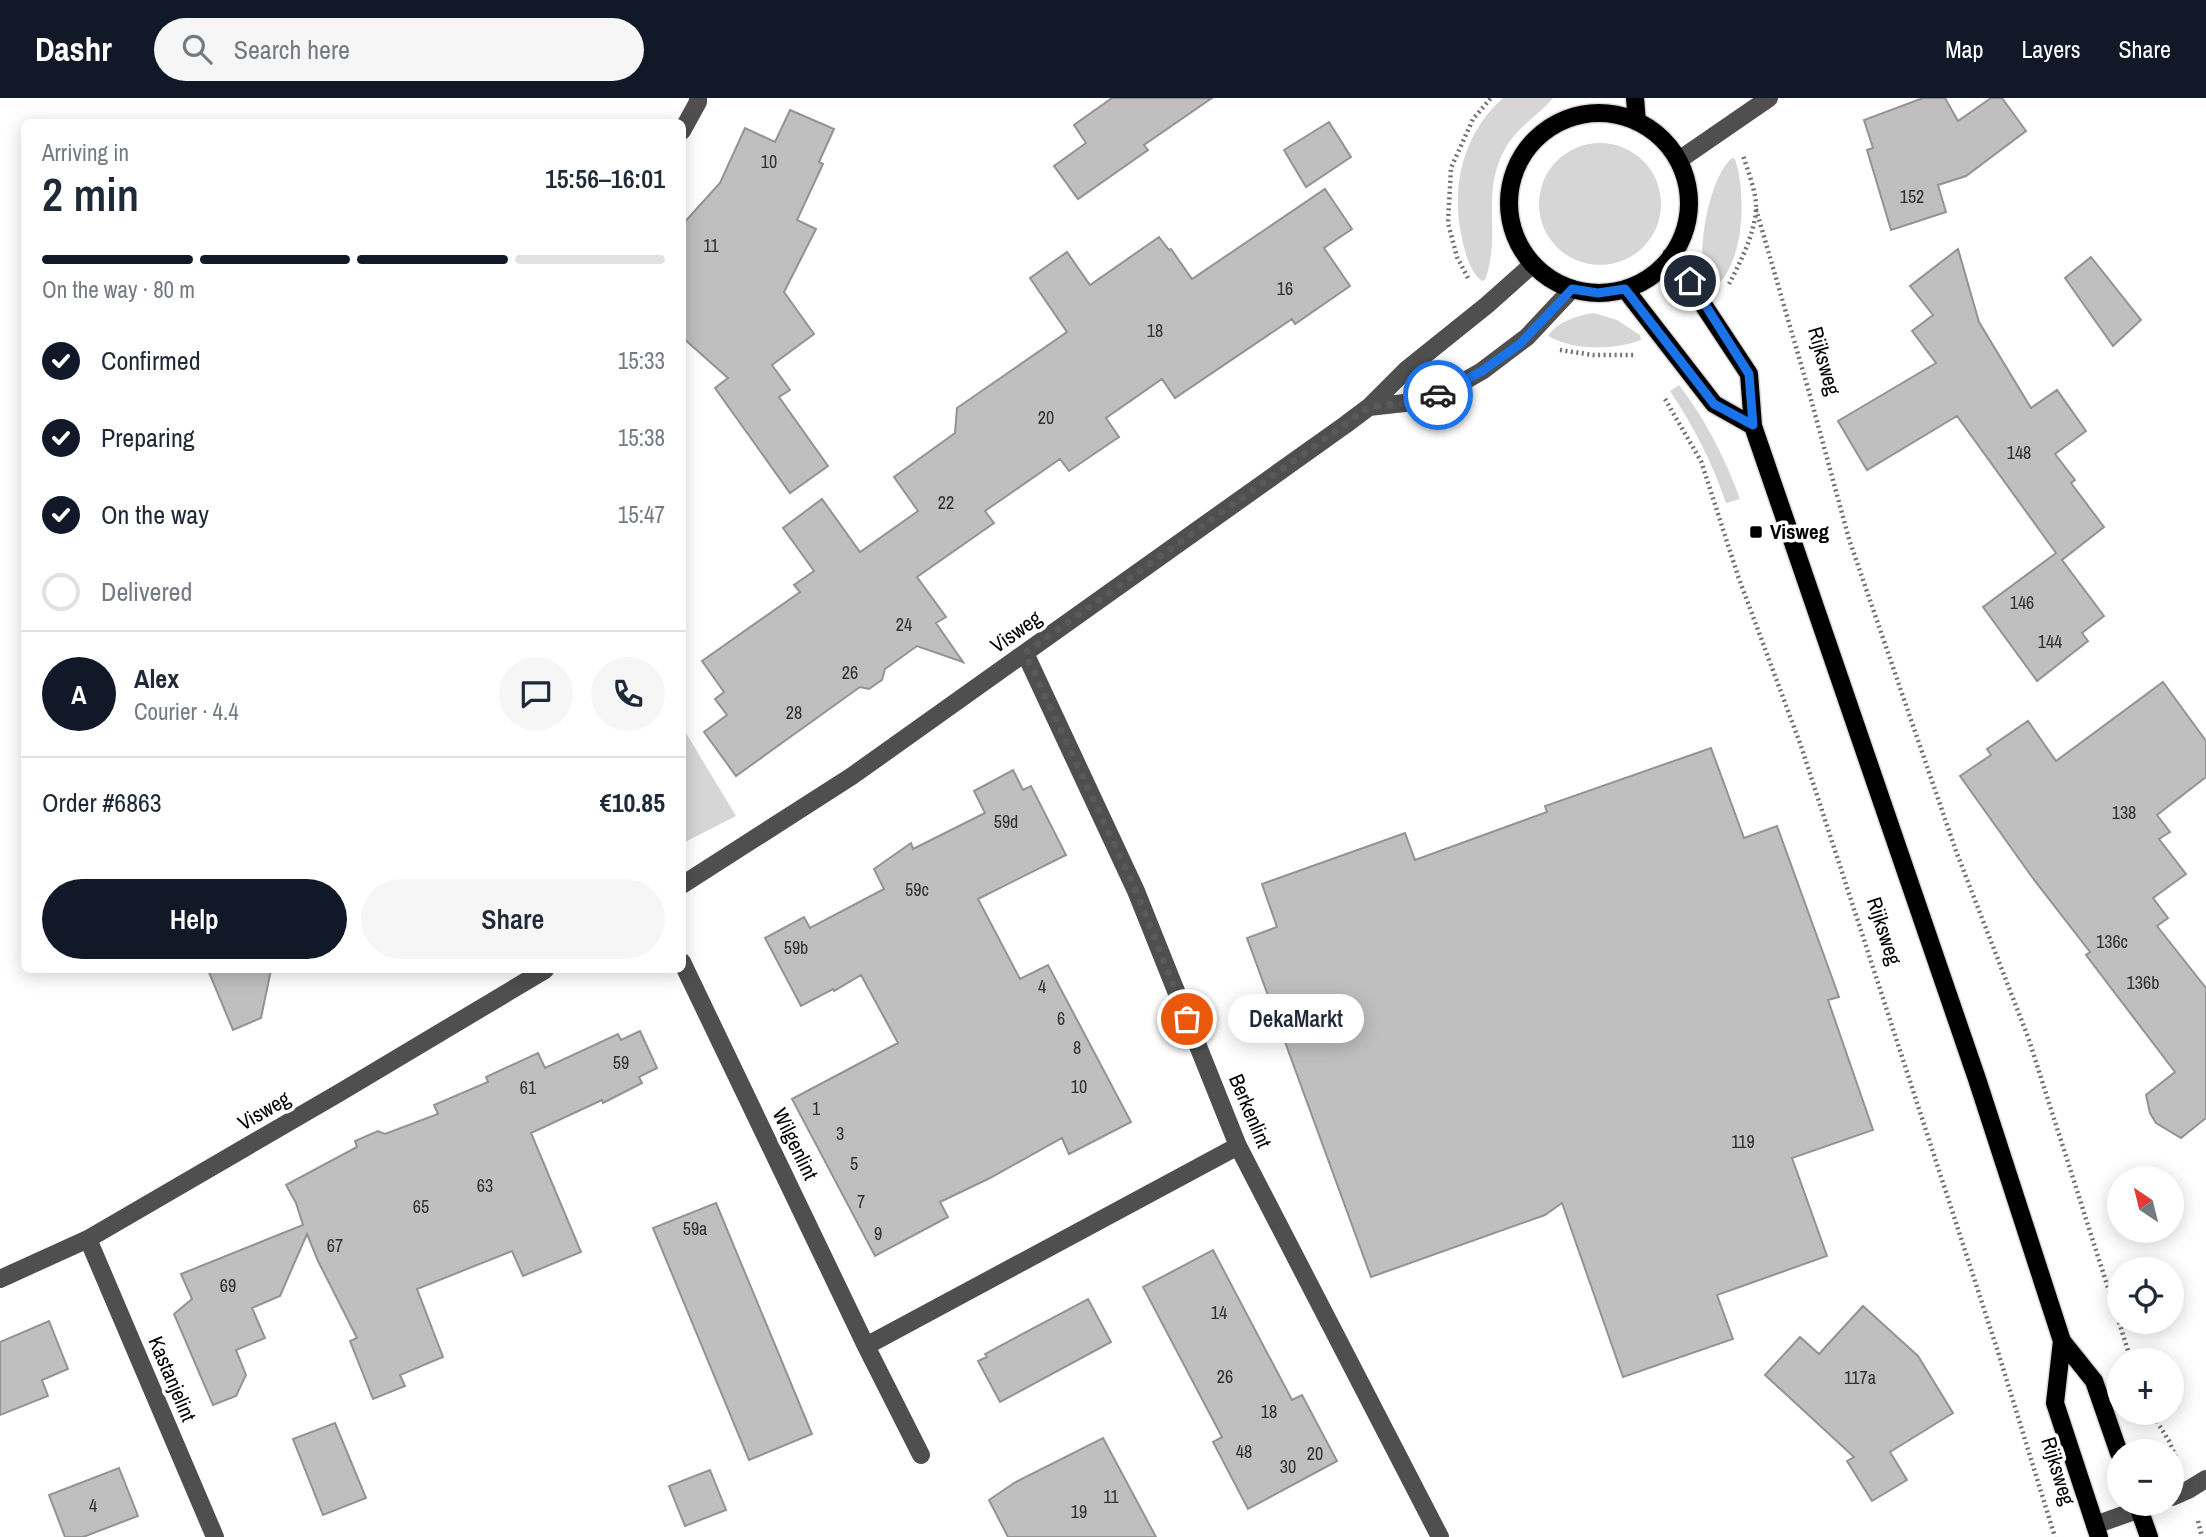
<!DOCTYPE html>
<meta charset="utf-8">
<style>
:root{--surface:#fff;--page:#f6f6f7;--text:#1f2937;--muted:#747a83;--line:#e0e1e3;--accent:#111827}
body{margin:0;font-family:"Archivo Narrow",sans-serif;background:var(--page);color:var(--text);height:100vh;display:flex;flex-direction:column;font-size:26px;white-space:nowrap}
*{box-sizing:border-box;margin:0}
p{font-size:23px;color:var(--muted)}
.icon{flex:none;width:38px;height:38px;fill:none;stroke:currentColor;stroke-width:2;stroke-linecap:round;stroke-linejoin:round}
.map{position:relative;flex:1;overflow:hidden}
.details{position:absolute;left:21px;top:21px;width:665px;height:854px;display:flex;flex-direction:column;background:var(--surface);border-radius:10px;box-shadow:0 4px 18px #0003}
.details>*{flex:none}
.needle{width:46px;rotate:325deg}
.buttons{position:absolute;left:2107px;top:1068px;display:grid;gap:14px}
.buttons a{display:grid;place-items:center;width:77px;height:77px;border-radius:50%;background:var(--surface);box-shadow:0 4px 18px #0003;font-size:35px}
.pin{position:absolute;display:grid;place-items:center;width:60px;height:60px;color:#fff;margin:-30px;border:4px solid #fff;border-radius:50%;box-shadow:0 2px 7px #0007}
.courier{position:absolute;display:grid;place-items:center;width:70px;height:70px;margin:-35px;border:5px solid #1a73e8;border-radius:50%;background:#fff;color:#222;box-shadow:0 2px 9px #0007}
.bubble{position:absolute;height:49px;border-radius:24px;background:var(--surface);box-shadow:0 4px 18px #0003;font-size:23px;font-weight:600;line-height:49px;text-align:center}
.summary em{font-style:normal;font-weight:600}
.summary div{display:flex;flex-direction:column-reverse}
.summary{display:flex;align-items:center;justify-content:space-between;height:119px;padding:0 21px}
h1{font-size:46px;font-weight:600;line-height:52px}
.bar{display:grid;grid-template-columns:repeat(4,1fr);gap:10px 7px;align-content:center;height:84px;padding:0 21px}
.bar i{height:9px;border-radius:5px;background:var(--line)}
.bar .active{background:var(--accent)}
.bar p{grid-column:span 4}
.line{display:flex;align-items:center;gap:18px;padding:0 21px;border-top:2px solid var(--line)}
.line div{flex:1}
.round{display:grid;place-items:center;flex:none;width:74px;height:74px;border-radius:37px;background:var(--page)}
ol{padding:0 21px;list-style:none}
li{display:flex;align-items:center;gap:21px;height:77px}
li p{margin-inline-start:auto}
li .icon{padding:7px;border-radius:50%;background:var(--accent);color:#fff;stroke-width:4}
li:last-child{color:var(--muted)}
li i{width:38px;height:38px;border:4px solid var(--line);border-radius:50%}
.primary-button{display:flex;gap:14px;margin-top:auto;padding:14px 21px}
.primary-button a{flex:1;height:80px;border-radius:42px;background:var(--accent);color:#fff;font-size:28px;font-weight:600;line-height:80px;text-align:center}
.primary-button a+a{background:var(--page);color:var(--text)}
header{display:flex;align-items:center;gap:42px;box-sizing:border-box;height:98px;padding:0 35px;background:var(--accent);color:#fff}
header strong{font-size:33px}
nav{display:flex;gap:38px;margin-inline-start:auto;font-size:24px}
.search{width:490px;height:63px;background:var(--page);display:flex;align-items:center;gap:18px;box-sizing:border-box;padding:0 24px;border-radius:38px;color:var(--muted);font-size:26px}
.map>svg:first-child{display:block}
</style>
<header>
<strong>Dashr</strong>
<div class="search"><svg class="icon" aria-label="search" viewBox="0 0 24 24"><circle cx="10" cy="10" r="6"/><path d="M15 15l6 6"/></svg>Search here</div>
<nav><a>Map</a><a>Layers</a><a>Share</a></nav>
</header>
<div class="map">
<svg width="2206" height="1439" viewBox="0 0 2206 1439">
<rect width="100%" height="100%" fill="#fff"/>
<path fill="#d6d6d6" d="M1503,0h50c-15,18 -36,29 -48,51 -25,44 -3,85 -20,131l-3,1c-11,-8 -16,-25 -19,-38 -13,-52 -2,-108 40,-145z
M1539 106a61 61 0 1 1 122 0a61 61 0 1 1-122 0Z
M1732,60l3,1c12,36 10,110 -25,132 -18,-26 -2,-113 22,-133z
M1594,215l23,7 23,15 1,5c-27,10 -67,11 -93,-4 9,-14 30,-21 46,-23z
M1679,287c27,35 46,73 61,114l-14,4c-14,-41 -32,-76 -56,-112z
M683,630l53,88 -53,27h-1z"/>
<path fill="#bfbfbf" stroke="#939393" stroke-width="2" d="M1112,0h100l-68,47 4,5 -70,49 -24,-33 32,-23 -12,-18z
M1923,0h22l13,23 33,-23h11l24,33 -60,45 -28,9 8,27 -55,18 -24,-80 6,-2 -9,-28z
M790,12l44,19 -15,33 4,2 -26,56 19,9 -32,63 30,42 -42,31 18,25 -11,7 49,69 -38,27 -75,-105 13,-10 -46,-41v-112l38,-42 25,-55 30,14z
M1329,24l22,35 -45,30 -22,-37z
M1325,91l27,40 -28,19 26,38 -55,38 -3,-5 -117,79 -13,-19 -56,39 13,19 -50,34 -9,-12 -75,52 9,12 -77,54 29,40 -10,6 27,39 -46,-16 -32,23 -3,11 -13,9 -9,-2 -124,89 -32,-44 23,-17 -12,-16 9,-7 -22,-31 98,-69 -6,-7 20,-14 -31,-43 39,-29 38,53 58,-41 -24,-34 61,-44 2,-25 110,-76 -37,-54 37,-26 23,33 69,-48 10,13 2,-1 21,30z
M1958,151l21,73 52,86 26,-18 29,41 -31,23 20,26 -4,3 33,44 -42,33 42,56 -22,17 6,8 -51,40 -54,-74 73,-54 -99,-137 -90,54 -29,-49 98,-58 -24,-32 21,-16 -23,-29z
M2091,159l50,63 -28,26 -48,-68z
M2163,584l43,59v36l-49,38 13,17 -11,7 27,35 -33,24 15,20 -11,8 49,62v130l-25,20 -25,-15 -6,-10 -4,-18 29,-23 -89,-117 4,-3 -58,-75 -72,-101 31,-21 -4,-6 41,-28 28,40z
M1711,650l33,90 33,-12 62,171 -11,3 45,130 -81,28 35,98 -110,39 16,44 -110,38 -61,-174 -17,12 -174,62 -124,-339 30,-11 -15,-43 143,-51 10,27 132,-48 -2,-6z
M1013,672l10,20 8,-4 35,69 -88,44 42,80 28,-14 83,157 -62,32 -7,-16 -72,40 -50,24 8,15 -73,39 -83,-157 106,-56 -37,-68 -27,16 -1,-2 -32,17 -36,-68 39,-21 6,11 74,-39 -10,-20 37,-26 2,6 72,-36 -11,-22z
M208,872h63l-10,48 -28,12z
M640,933l17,37 -18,9 3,6 -39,20 -1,-3 -71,33 50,119 -58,24 -11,-25 -95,38 26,68 -43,18 5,11 -32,13 -23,-58 7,-3 -39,-77 -11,-27 -27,62 -28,12 13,30 -29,12 10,25 -10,21 -23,9 -39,-91 18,-15 -11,-25 122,-49 -7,-22 -10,-18 71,-38 -2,-6 23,-10 7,3 53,-20 -4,-9 54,-23 -2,-5 52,-24 7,15 73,-34 3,6z
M716,1105l96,231 -63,26 -96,-232z
M1213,1152l79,150 10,-5 35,66 -89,48 -35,-67 9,-5 -79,-150z
M1088,1201l23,43 -111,60 -22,-41 9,-4 -2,-3z
M1863,1208l55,50 35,57 -63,39 17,28 -35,21 -25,-40 7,-4 -89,-82 35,-38 19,17z
M49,1223l19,48 -26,11 6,16 -48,19v-73z
M335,1325l31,75 -43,17 -30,-76z
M1103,1340l53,99h-148l-19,-37 25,-17z
M119,1370l19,48 -55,21h-18l-16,-42z
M710,1372l16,40 -41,16 -16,-40z"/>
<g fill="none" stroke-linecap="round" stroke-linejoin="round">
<g stroke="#dbdbdb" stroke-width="21">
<path id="major" d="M1635,0l2,24
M1509 105a90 90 0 1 1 180 0a90 90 0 1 1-180 0Z
M1671,158l78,118 4,52 224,653 85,262 32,40 25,72
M1625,191l89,115 39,22
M2062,1243l-7,62 44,134
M2137,1405l12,34"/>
</g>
<path stroke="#717171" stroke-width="4.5" stroke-dasharray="2 3.5" stroke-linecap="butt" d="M1756,111l53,183 40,147 107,312 72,186 103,323
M1468,180l-11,-21 -9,-34 3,-55 22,-49 18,-21
M1729,186c12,-23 25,-49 27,-74 1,-17 -8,-38 -13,-55
M1560,252l33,5h42
M1665,301l36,62 37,115 63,170 197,606 57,185
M2151,1314l18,29 8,19
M2198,1423l4,16"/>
<path stroke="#4f4f4f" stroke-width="18" d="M682,33l16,-29v-4
M1679,62l90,-62
M1369,309l62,-7 51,-29 45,-34 45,-48
M1025,555l111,238 102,255 202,391
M682,787l170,-109 493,-351 24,-18 37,-37 81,-65 46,-41
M682,864l184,384 55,109
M88,1141l127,298
M0,1181l88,-40 251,-146 206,-123
M866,1248l372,-200
M2172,1399l16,-7 18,-11
M2095,1427l62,-22"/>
<use href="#major" stroke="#000" stroke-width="18"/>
</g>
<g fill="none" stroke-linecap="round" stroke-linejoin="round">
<path stroke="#595959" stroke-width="7" stroke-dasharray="0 12.6" d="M1187,921l-51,-128 -111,-238 344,-246 61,-7 8,-5"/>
<path stroke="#1a73e8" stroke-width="9" d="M1438,297l44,-24 38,-27 52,-55 26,4 27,-4 89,115 39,21 -4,-51 -59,-93"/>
</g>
<rect fill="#000" stroke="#fff" stroke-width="2.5" x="1749" y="427" width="14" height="14" rx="3.5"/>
<g text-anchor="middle" stroke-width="7" stroke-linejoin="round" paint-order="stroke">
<g font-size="18" fill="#303030">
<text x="769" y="70">10</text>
<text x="1912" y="105">152</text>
<text x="711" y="154">11</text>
<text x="1285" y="197">16</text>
<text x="1155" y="239">18</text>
<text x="1046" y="326">20</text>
<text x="2019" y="361">148</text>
<text x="946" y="411">22</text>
<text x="2022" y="511">146</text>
<text x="904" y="533">24</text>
<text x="2050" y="550">144</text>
<text x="850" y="581">26</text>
<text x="794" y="621">28</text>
<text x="2124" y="721">138</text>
<text x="1006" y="730">59d</text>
<text x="917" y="798">59c</text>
<text x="2112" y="850">136c</text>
<text x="796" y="856">59b</text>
<text x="2143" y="891">136b</text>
<text x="1042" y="895">4</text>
<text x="1061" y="927">6</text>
<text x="1077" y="956">8</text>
<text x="621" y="971">59</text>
<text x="1079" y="995">10</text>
<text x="528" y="996">61</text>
<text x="816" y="1017">1</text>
<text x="840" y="1042">3</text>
<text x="1743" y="1050">119</text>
<text x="854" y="1072">5</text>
<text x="485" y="1094">63</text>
<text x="861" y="1110">7</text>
<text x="421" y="1115">65</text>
<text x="695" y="1137">59a</text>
<text x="878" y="1142">9</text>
<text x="335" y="1154">67</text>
<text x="228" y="1194">69</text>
<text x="1219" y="1221">14</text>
<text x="1225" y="1285">26</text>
<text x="1860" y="1286">117a</text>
<text x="1269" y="1320">18</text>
<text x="1244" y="1360">48</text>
<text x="1315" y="1362">20</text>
<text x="1288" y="1375">30</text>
<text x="1111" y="1405">11</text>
<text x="93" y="1414">4</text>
<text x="1079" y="1420">19</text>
</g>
<g font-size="21" fill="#000" stroke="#fff">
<text transform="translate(1824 263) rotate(74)" y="7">Rijksweg</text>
<text transform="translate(1016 534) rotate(-35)" y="7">Visweg</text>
<text transform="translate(1884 833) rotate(72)" y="7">Rijksweg</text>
<text transform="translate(264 1013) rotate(-30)" y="7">Visweg</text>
<text transform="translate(1250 1013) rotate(67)" y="7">Berkenlint</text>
<text transform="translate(795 1046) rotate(64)" y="7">Wilgenlint</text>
<text transform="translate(172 1281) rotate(67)" y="7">Kastanjelint</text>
<text transform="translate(2058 1373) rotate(73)" y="7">Rijksweg</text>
</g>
<g font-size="21" font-weight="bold" fill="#000" stroke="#fff" text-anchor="start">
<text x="1770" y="441">Visweg</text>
</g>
</g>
</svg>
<div class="buttons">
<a><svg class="needle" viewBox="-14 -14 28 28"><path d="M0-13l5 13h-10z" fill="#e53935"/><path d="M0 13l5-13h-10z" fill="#747a83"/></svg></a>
<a><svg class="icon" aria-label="locate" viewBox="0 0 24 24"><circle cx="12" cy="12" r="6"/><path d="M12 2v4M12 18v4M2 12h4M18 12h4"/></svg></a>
<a>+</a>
<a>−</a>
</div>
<div class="pin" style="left:1187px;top:921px;background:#ea580c"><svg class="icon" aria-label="bag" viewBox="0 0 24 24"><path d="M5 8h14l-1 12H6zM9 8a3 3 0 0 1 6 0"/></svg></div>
<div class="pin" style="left:1690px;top:183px;background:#1f2937"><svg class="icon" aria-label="home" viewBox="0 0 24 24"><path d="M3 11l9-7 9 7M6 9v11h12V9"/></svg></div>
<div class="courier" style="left:1438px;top:297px"><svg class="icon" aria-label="car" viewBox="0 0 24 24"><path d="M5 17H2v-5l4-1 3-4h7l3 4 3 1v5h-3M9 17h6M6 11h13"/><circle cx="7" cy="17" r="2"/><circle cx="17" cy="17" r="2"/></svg></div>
<div class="bubble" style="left:1228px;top:896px;width:136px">DekaMarkt</div>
<section class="details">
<div class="summary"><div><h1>2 min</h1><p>Arriving in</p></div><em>15:56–16:01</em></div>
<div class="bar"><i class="active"></i><i class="active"></i><i class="active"></i><i></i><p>On the way · 80 m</p></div>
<ol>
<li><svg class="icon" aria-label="check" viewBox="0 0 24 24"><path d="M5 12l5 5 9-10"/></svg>Confirmed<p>15:33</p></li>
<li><svg class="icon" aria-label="check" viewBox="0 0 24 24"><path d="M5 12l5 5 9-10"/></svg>Preparing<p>15:38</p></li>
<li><svg class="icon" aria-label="check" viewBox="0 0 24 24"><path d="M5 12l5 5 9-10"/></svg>On the way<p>15:47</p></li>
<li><i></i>Delivered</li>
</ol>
<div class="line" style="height:126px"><b class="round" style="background:var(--accent);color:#fff">A</b><div><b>Alex</b><p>Courier · 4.4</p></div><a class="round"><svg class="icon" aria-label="chat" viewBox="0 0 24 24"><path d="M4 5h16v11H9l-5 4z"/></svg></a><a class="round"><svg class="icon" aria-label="phone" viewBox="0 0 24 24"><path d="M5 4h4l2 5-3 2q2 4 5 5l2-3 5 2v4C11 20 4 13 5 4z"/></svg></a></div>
<div class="line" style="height:91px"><div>Order #6863</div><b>€10.85</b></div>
<div class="primary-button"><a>Help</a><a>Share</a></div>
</section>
</div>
